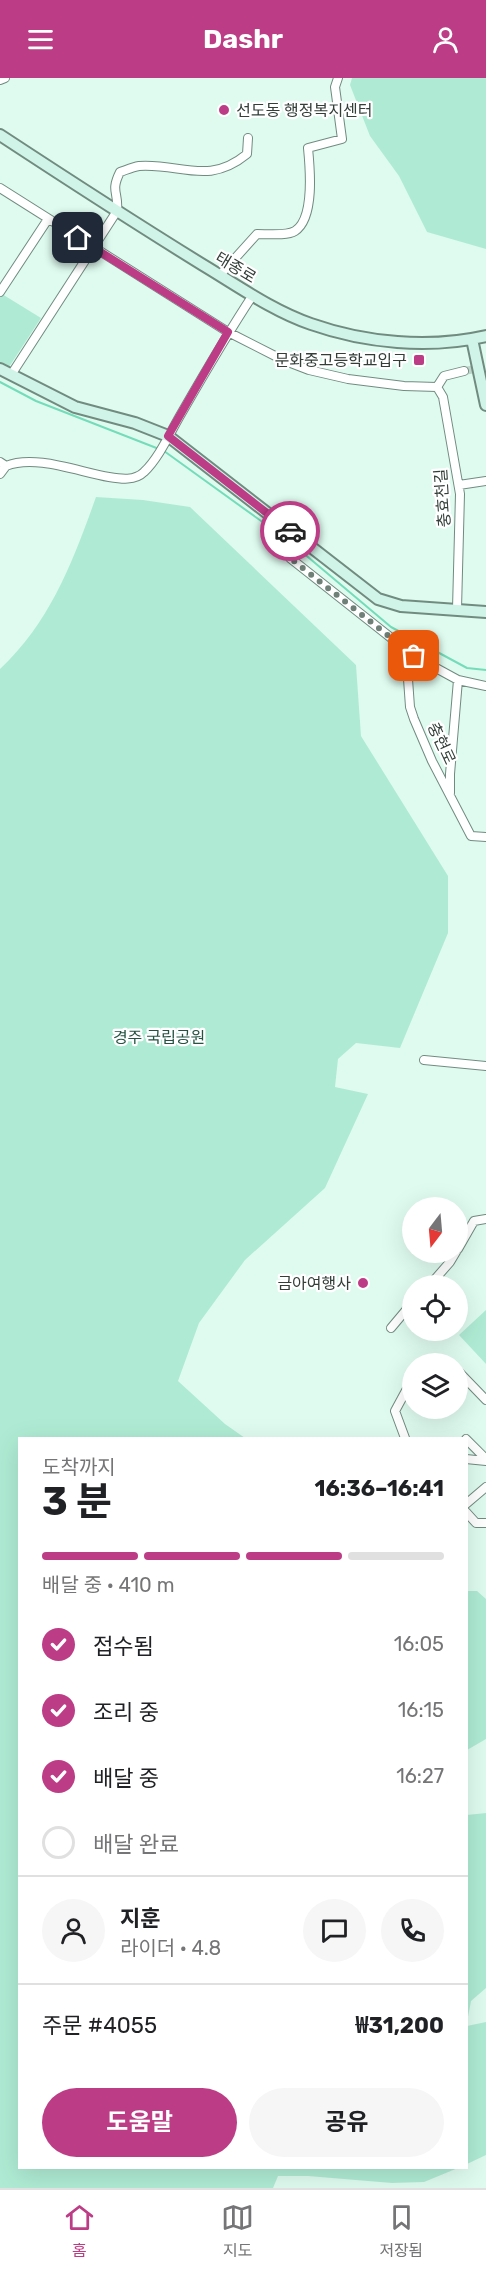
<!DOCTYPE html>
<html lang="ko">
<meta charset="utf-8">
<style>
:root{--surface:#fff;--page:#f6f6f6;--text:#202124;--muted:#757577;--line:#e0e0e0;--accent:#bd3c86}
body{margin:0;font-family:Rubik,"Noto Sans KR",sans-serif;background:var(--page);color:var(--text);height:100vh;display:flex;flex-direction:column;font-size:22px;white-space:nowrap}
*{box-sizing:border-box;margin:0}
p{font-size:20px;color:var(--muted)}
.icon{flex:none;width:33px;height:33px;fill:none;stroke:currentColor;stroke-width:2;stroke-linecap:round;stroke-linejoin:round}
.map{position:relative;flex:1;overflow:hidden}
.details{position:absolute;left:18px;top:1359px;width:450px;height:732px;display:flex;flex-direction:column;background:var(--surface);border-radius:0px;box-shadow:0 6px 24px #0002}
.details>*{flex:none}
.needle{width:39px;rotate:196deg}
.controls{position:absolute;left:402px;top:1119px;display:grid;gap:12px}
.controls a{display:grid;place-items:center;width:66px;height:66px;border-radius:50%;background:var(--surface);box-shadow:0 6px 24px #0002;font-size:30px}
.pin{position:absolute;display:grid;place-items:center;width:51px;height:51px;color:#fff;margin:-26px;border-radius:12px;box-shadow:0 3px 9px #0006}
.courier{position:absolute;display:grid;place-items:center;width:60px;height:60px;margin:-30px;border:4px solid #bd3c86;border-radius:50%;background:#fff;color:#222;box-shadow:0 2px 8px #0007}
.headline em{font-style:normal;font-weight:700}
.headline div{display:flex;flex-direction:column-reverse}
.headline{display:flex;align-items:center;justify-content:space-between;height:102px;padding:0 24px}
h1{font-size:39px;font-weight:700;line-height:45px}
.bar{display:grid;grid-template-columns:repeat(4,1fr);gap:9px 6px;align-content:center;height:72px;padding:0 24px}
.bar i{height:8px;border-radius:4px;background:var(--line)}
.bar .active{background:var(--accent)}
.bar p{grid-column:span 4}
.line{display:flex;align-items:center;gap:15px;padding:0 24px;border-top:2px solid var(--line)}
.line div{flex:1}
.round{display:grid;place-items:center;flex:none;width:63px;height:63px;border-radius:32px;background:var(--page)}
ol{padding:0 24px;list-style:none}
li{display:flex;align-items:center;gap:18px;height:66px}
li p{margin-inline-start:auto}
li .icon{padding:6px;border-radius:50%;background:var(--accent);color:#fff;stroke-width:4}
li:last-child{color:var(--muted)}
li i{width:33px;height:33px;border:3px solid var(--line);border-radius:50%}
.button{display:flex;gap:12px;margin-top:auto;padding:12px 24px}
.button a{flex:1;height:69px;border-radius:36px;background:var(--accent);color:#fff;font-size:24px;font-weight:700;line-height:69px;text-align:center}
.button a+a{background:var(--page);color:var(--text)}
header{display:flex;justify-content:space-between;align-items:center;height:78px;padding:0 24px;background:var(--accent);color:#fff;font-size:27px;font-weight:700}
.tab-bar{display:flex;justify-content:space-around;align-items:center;height:84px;border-top:2px solid var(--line);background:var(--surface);font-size:16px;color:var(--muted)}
.tab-bar a{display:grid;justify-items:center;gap:3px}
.tab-bar .active{color:var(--accent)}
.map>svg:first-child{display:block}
</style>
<header><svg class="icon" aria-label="menu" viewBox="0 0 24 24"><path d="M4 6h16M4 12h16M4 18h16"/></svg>Dashr<svg class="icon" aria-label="person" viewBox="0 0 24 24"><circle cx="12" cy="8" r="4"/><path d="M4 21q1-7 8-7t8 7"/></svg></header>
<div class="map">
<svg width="486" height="2110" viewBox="0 0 486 2110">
<rect width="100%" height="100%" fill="#dffbf0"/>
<path fill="#afebd4" d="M352,0h134v171l-59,-17 -28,-56 -29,-40 -20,-51z
M2,216l39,24 -32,49 -6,1 -3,-2v-69z
M96,419l47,3 47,7 166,158 5,71 87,140v57l-48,115 -44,-5 -18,16 -3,28 33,7 -43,94 -80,72 -46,63 -21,58 47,43 20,14h-225v730h438l-34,14 -32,1 -84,-7h-30l-5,12h-273v-1519c51,-48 73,-108 96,-172z
M486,1232v54l-27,-29z
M467,1513h10l9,8v140l-19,11z
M486,1735v175l-15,13 -4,21v-207z
M486,1944v133l-19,9v-138z"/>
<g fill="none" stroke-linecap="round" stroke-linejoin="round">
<path stroke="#74dcb9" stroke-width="2" d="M0,304l36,19 123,48
M164,373l129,93
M302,474l89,75 76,41 19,2"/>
<path stroke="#bdd5cb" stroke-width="8" stroke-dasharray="8 4" stroke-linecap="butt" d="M464,293l22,-4"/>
<g stroke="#718b81" stroke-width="10">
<path id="street" d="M0,2l5,-2
M0,110l228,144 55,28 26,10 39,9 56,7 33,1
M220,197l37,-41c11,0 30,2 38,-3 20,-13 15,-63 13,-83l34,-9 -7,-52 3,-9
M0,214l48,-73
M11,297l106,-164c2,-19 -7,-19 3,-39 6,-2 13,-5 19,-6 42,-3 69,20 108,-12l1,-16
M437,309l6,10 17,97 -3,115
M437,309l7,-11 20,-5
M0,384l6,4c29,-12 73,6 103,11 12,2 26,4 35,-5 15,-14 27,-41 37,-58 23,-40 46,-80 72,-119
M0,396l6,-8
M459,407l27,-4
M303,463l-13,17 124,98 44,24 28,6
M399,566l3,22 6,13 2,28 4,12 18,42 39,75 15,1
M450,715v-19l8,-94
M424,982l62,6
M458,1171l16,-28 12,-2
M429,1208l21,-24 6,-10
M391,1250l21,-25
M458,1293l28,29
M405,1360l-10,-27 13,-24h4
M466,1361l20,20
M466,1381l20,2
M466,1426l20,-17
M466,1434l10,11h10"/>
</g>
<g stroke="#718b81" stroke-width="14">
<path id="secondary" d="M0,57c67,44 135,88 203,130 35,21 70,46 108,59 54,19 118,25 175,12
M472,261l14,66
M0,291l75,38 60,16 33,13 210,163 23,7 85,6"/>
</g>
<use href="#street" stroke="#fff" stroke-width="8"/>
<use href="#secondary" stroke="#d1f4e8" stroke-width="10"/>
</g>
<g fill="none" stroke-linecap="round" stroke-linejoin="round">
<path stroke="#6f8079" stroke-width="6" stroke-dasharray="0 10.8" d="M290,453l13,10 -13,17 124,98"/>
<path stroke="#bd3c86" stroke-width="8" d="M78,160l150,94 -60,104 122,95"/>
</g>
<g fill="#bd3c86" stroke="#fff" stroke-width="2">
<circle cx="224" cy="32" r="6"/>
<rect x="413" y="276" width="12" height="12" rx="3"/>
<circle cx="363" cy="1205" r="6"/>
</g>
<g text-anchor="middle" stroke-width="4.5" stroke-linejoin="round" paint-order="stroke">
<g font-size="16" fill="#333e39" stroke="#fff" text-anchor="end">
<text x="236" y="38" text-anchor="start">선도동 행정복지센터</text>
<text x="407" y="288">문화중고등학교입구</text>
<text x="351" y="1211">금아여행사</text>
</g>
<g font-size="16" fill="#333e39" stroke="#fff">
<text transform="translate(236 189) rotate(31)" y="6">태종로</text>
<text transform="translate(442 420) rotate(-94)" y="6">충효천길</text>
<text transform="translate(442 665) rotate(65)" y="6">충현로</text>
</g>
<g font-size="16" fill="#255243" stroke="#fff">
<text x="159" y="965">경주 국립공원</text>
</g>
</g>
</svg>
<div class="controls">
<a><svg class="needle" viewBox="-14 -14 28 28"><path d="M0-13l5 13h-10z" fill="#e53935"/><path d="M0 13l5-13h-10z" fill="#757577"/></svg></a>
<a><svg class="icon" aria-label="locate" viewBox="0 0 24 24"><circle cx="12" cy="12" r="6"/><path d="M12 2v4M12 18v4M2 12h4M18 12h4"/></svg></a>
<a><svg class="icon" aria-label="layers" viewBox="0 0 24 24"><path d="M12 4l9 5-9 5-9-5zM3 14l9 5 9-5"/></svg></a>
</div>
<div class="pin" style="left:414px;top:578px;background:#ea580c"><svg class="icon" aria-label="bag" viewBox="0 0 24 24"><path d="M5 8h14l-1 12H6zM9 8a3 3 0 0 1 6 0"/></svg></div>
<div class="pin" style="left:78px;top:160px;background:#1f2937"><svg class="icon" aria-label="home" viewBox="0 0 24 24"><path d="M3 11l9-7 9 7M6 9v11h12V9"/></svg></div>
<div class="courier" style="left:290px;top:453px"><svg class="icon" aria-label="car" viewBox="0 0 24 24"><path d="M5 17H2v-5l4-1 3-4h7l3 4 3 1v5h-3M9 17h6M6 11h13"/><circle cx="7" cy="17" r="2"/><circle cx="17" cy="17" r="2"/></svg></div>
<section class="details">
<div class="headline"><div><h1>3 분</h1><p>도착까지</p></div><em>16:36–16:41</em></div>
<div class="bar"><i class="active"></i><i class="active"></i><i class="active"></i><i></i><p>배달 중 · 410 m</p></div>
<ol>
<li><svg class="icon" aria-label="check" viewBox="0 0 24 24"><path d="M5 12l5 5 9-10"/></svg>접수됨<p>16:05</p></li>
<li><svg class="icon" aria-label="check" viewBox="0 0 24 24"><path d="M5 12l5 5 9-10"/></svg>조리 중<p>16:15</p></li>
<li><svg class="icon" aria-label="check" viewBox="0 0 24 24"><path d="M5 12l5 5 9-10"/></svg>배달 중<p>16:27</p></li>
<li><i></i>배달 완료</li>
</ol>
<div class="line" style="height:108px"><a class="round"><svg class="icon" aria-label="person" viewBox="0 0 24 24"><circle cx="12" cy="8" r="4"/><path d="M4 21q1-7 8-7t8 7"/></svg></a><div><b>지훈</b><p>라이더 · 4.8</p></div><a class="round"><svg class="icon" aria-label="chat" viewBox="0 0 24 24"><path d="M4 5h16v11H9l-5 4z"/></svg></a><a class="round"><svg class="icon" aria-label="phone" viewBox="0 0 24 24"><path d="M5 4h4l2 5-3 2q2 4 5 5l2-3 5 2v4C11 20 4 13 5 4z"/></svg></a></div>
<div class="line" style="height:78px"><div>주문 #4055</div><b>₩31,200</b></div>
<div class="button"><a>도움말</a><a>공유</a></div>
</section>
</div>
<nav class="tab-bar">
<a class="active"><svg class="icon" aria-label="home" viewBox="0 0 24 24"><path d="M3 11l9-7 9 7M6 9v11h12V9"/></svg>홈</a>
<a><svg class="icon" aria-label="map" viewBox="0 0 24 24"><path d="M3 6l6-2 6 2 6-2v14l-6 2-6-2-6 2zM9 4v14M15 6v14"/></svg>지도</a>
<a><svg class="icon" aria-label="saved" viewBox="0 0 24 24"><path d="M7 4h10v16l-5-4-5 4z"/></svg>저장됨</a>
</nav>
